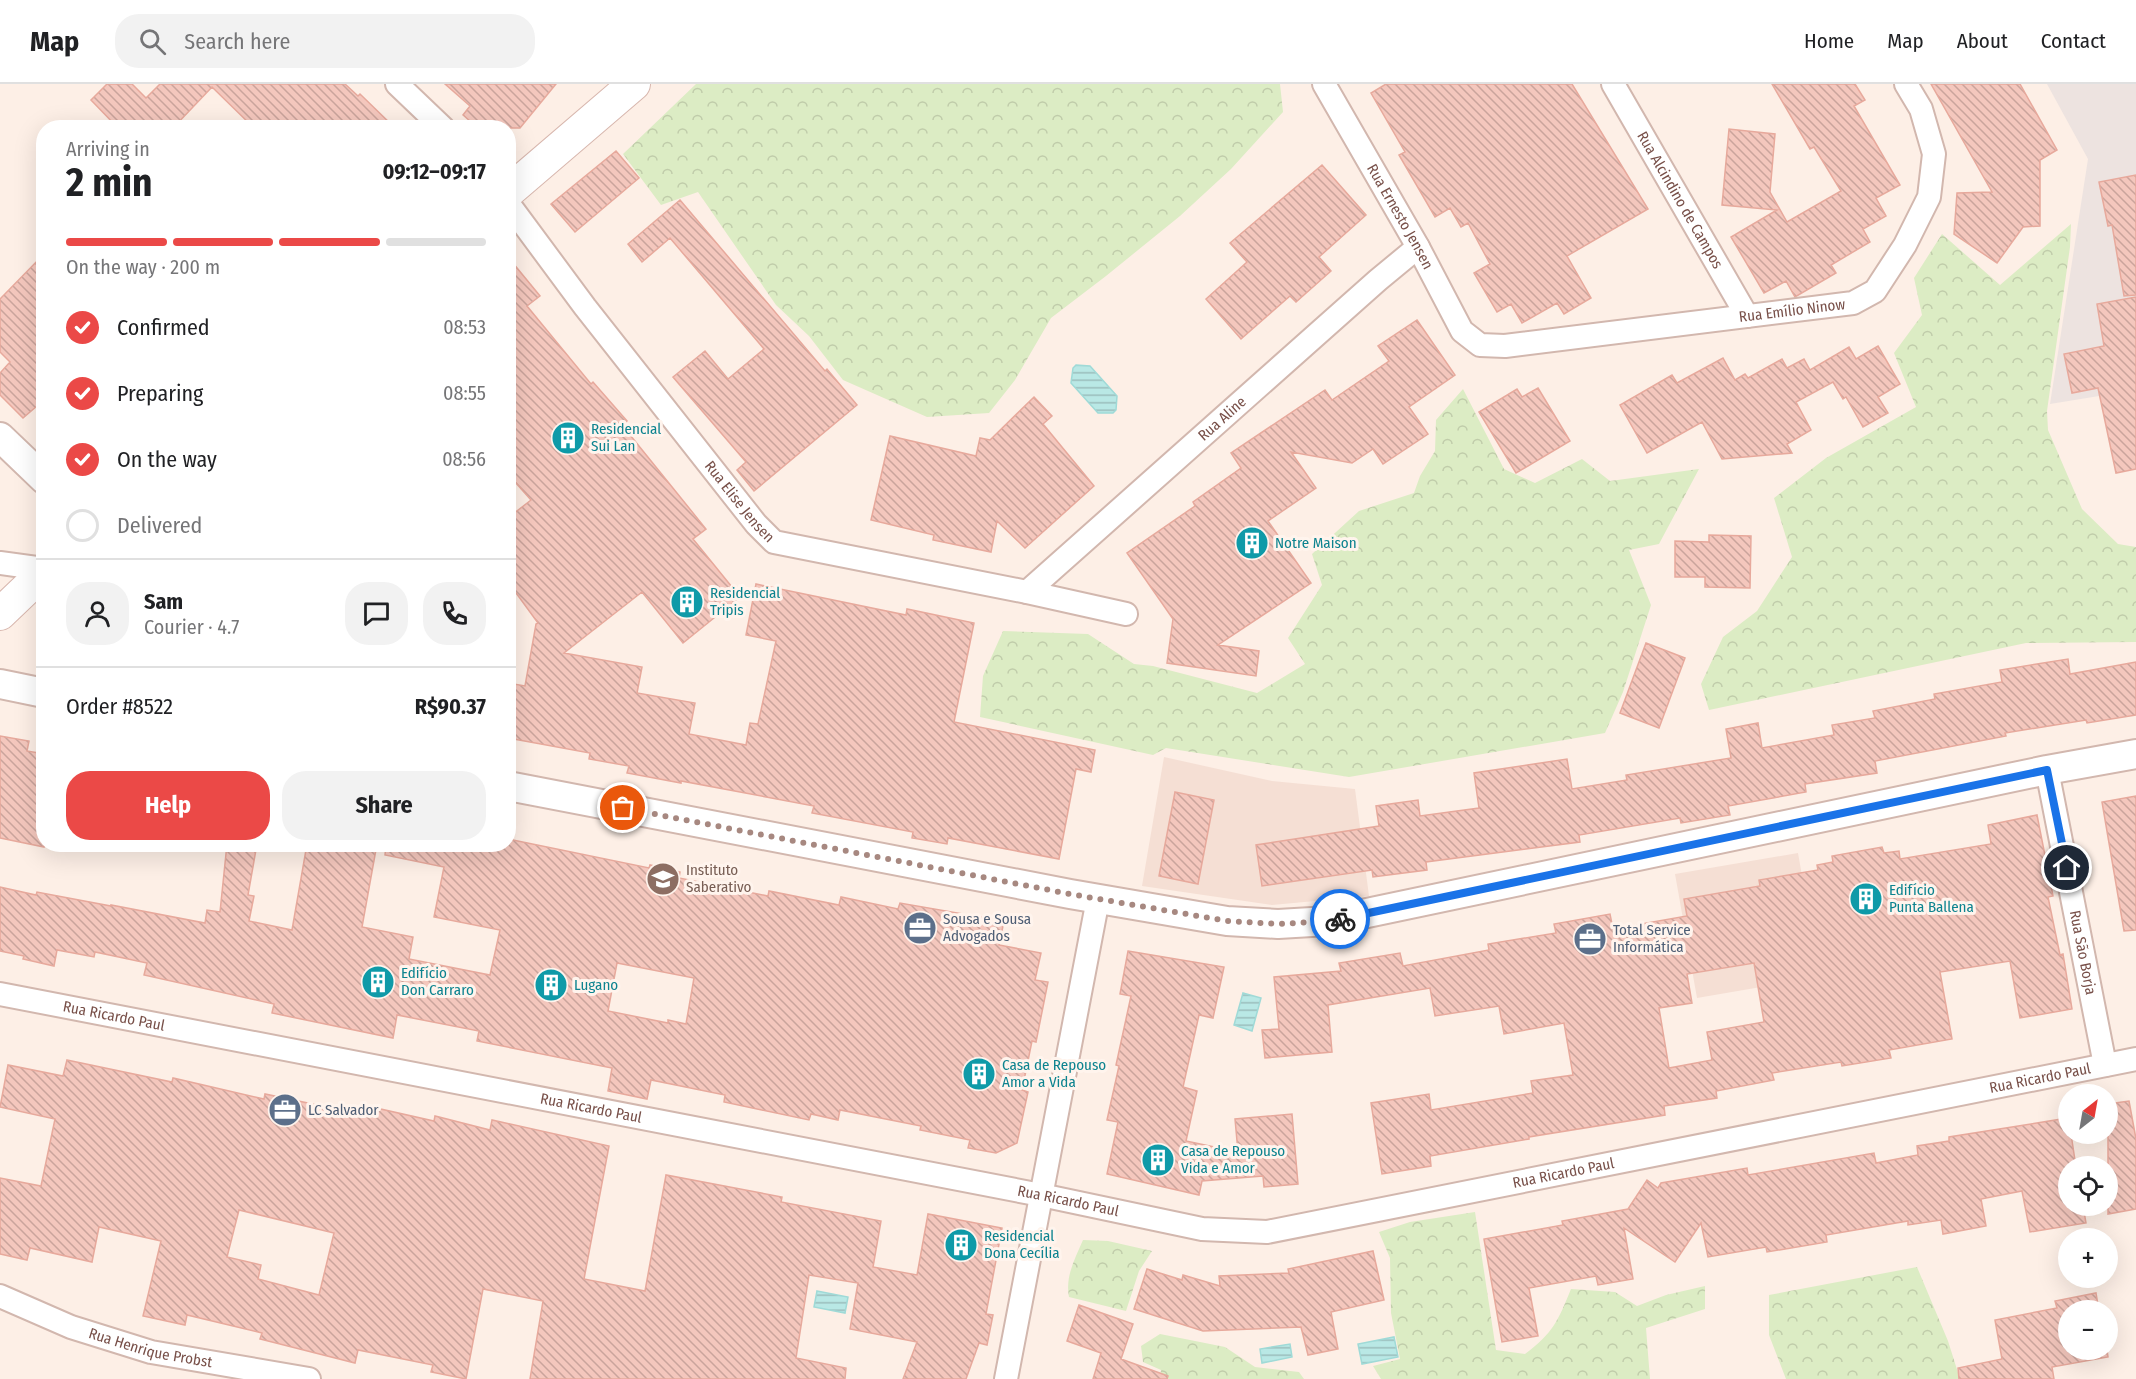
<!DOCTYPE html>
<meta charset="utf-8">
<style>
:root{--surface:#fff;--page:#f2f2f2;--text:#202124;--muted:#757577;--line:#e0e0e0;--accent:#eb4947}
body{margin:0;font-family:"Fira Sans Condensed",sans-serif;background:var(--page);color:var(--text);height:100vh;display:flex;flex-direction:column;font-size:22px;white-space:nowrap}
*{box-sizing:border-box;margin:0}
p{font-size:20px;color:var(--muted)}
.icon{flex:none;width:33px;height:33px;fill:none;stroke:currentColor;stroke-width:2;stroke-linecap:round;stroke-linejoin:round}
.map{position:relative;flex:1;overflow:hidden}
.drawer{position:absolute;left:36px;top:36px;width:480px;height:732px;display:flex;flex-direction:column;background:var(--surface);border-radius:24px;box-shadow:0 6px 24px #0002}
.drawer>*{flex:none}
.needle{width:39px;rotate:31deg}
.fabs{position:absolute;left:2058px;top:1000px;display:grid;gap:12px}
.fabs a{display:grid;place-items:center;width:60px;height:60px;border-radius:50%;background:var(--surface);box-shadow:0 6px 24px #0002;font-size:30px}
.pin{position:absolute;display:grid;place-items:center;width:51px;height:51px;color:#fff;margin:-26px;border:3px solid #fff;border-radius:50%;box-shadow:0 2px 6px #0007}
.courier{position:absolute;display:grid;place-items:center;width:60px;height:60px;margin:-30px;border:4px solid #1a73e8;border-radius:50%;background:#fff;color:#222;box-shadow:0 2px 8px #0007}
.summary em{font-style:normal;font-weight:700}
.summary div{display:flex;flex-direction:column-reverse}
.summary{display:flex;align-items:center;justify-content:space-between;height:102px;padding:0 30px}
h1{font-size:39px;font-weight:700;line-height:45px}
.bar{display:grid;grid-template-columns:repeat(4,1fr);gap:9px 6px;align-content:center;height:72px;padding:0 30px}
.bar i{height:8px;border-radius:4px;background:var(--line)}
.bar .selected{background:var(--accent)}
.bar p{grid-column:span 4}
.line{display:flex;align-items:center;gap:15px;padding:0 30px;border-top:2px solid var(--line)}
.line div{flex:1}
.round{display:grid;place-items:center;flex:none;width:63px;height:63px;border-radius:24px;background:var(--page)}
ol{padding:0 30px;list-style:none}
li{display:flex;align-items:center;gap:18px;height:66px}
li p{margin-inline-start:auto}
li .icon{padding:6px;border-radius:50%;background:var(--accent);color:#fff;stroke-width:4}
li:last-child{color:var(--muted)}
li i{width:33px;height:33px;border:3px solid var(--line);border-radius:50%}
.cta{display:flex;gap:12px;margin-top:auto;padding:12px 30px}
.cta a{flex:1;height:69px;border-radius:24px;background:var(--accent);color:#fff;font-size:24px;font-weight:700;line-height:69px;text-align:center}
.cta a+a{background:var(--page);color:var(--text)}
header{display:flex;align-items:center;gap:36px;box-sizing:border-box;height:84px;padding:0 30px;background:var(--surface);border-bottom:2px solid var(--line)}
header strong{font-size:28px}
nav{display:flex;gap:33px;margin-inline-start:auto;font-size:21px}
.search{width:420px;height:54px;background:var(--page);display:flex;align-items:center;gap:15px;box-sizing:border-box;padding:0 21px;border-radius:24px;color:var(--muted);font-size:22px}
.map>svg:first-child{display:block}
</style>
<header>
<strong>Map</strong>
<div class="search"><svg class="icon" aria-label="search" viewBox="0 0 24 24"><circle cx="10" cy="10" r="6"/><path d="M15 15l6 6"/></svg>Search here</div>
<nav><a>Home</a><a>Map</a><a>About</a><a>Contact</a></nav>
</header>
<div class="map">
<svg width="2136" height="1295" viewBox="0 0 2136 1295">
<defs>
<pattern id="forest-crowns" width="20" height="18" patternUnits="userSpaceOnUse" patternTransform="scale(1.5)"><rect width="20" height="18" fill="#dcecc4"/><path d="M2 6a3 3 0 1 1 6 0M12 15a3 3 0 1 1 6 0" fill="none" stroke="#c0ccaa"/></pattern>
<pattern id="water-rules" width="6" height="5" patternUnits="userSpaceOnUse" patternTransform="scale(1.5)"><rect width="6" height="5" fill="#b9e8e5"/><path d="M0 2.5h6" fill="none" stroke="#9bbebc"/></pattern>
<pattern id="building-back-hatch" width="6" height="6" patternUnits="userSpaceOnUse" patternTransform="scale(1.5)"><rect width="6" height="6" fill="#f4c7bd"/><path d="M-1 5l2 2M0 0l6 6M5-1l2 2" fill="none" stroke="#caa49c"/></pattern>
</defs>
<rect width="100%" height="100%" fill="#fdefe6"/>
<path fill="#f5dfd4" d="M1164,673l108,24 83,8 14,107 -97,9 -130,-19z
M1798,769l22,124 -123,21 -22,-124z"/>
<path fill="#ede3e0" d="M2047,0h89v306l-86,14 38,-245z"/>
<path fill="url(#forest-crowns)" d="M696,0h584l3,28 -52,57 -51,47 -74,60 -55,42 -36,62 -26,33 -62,4 -84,-37 -34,-44 -33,-31 -78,-113 -37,13 -38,-51z
M2071,140l-1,23 -23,164 1,19 34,79 36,35 18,3v95l-110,1 -317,67 -8,-26 22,-47 34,-26 35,-54 -18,-59 52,-40 90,-51 -22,-54 28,-38 -8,-37 28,-44 58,51z
M1463,305l41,80 31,14 47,-24 28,22 89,-12 -40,75 -30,6 22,55 -28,87 -18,41 -256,44 -183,-29 -13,7 -173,-38 3,-41 20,-45 85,3 46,30 19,2 104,27 48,-29 -17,-26 34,-53 -10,-31 47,-43 55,-18 6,-17 15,-25 1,-31z
M1475,1128l21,138 29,4c28,-21 33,-33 46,-65l44,3 22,14 29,-11 39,-9v23l-59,19 4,51h-269l-8,-13 27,-7 -9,-46 -1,-55 -11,-26 31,-10z
M1083,1156l25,1 44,10 -13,20 -13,40 -57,-14c-4,-21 6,-38 14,-57z
M1917,1183l31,74 12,38h-174l-17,-44v-40z
M1160,1250l65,13 30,20 44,5 5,7h-144l1,-9 -18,-8 -2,-16z"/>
<path fill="url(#water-rules)" stroke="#9fdad7" stroke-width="1.5" d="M1076,281l14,1 27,30 -1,14 -3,3h-15l-27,-30 2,-15z
M1243,909l18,5 -9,33 -18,-6z
M817,1207l31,6 -3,16 -31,-6z
M1394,1253l4,20 -36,7 -4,-20z
M1290,1260l2,13 -30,6 -2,-14z"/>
<path fill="url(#building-back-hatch)" stroke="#e7a99c" stroke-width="1.5" fill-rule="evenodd" d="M107,0h25l14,14 14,-14h185l13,12 2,-2 35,34h-141l-42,-41 -39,41h-55l-27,-28z
M445,0h111l-36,44h-42l-15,-13 7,-9z
M1386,0h186l76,125 -81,47 24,42 -27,16 -7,-11 -35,20 -11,-19 -14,8 -23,-39 16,-9 -22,-41 -7,4 -11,-19 -15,9 -36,-62 6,-3 -34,-59z
M1772,0h83l10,16 -11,6 46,79 -24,13 10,18 -23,13 7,13 -39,23 5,8 -41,24 -9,-16 -22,12 -33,-56 46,-27 -55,-5 7,-76 46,5 -5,58 17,30 54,-31 -27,-44 -4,2z
M1931,0h89l37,66 -17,10v66l-17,1 -26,36 -43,-29 3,-41 35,-1z
M616,67l23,27 -64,54 -24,-28z
M1322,81l44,50 -47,42 12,14 -35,31 -6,-6 -49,43 -35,-40 41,-37 -17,-19z
M2136,91v120l-12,1 -12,-71 -4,1 -9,-44z
M680,116l145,171 2,-2 30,36 -103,86 -17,-21 9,-8 -73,-85 32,-26 23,28 36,-30 -94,-111 -28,24 -14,-18z
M44,170v146l-21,18 -23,-23v-22l10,-11 -10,-10v-53z
M508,173l32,39 -13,10 64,78 2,-2 34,39 -5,4 84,104 -13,10 47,58 -57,46 -41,-51 -78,61 78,14 -5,26 58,10 -6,31 57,11 4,-22 8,1 18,-83 -30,-6 10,-51 150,31 1,-6 67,14 -20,99 141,28 -4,22 -15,-3 -17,90 -111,-21 -1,6 -35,-6 1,-6 -101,-19 2,-7 -133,-25v2l-54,-10 2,-7 -40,-7 1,-6 -82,-15v-55l17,3 11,-62 2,-1 -30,-41v-64l23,-18 -23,-26z
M2136,213v172l-20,4 -18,-85 -26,5 -8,-39 40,-8 -7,-42z
M1417,236l38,55 -46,32 19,27 -45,30 -10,-15 -21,14 -61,-11 25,36 -48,33 43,62 -93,62 41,6 -3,25 -89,-13 6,-44 -46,-66 68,-47 -2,-4 48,-34 -10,-15 94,-63 7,10 57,-39 -11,-15z
M1878,262l22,38 -22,13 10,16 -25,14 -17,-30 -3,2 -10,-17 -37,20 15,28 -24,14 5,9 -70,6 -20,-37 -55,31 -27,-48 52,-30 5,8 46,-25 12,22 10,-6 3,4 34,-19 5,9 17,-9 6,11 39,-23 7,12z
M1538,304l32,53 -54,32 -37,-61 38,-23 5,8z
M1034,313l18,19 -9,8 51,62 -69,62 -28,-27 -6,31 -58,-12 1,-5 -63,-15 19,-84 86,20 4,-18 10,2z
M1709,451l42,1 -1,52 -45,-1v-10h-30v-36l34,1z
M1646,559l39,15 -26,70 -39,-15z
M2068,575l2,15 66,-12v53l-49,8 -1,-3 -81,13 1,3 -131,25 2,12 -72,11 1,8 -78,14 2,9 -49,8 -1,-5 -101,17 1,7 -154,20 1,8 -54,7 -1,-7 -110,16 -6,-41 123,-19 -3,-20 42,-6 2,16 59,-8 -5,-35 93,-14 5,30 55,-9 -1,-5 105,-17 -5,-29 32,-6 4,25 72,-13 -2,-10 43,-7 -2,-7 62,-12 -1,-5 68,-12 -2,-12z
M0,652l29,5 -2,10 17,3v93l-44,-9z
M1175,708l39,8 -16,84 -39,-8z
M2136,712v134l-12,1 -22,-129z
M2037,731l16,81 -5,1 12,58 3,-1 9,55 -52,9 -10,-57 -70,11 12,67 -63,11 2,8 -49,8 -1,-4 -69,11 2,7 -58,11 1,7 -53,8 1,9 -136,22v2l-99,17 1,10 -49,8 -11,-71 58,-9 2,16 102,-17 -2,-12 42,-6 -9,-52 -60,11 -5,-28 -64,10 -5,-28 -102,17 4,47 -67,6 -3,-28 17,-1 -5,-52 67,-6 -2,-8 61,-10 3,13 86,-16 -1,-6 68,-11 -2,-9 56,-10 3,15 74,-13 -3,-17 76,-13 -1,-6 59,-10 -1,-5 16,-3 -1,-6 50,-9 2,6 15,-2 1,8 91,-15 -3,-19zM1754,879l10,59 -57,10 5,28 -43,8 -10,-60 33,-5 -5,-29z
M508,755l141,29 1,-3 30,7 -1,6 89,18 1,-5 70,14 2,-8 57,12 2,-6 104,18 -5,24 42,8 -6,27 13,2 -12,60 -4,-1 -10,49 6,2 -11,51 -21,10 -28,-5 2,-8 -50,-10 1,-4 -81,-16 -2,10 -27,-6 -2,6 -85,-18 1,-7 -74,-15 -4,19 -39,-8 4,-23 -135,-27 2,-10 -82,-16 -4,23 -121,-25 2,-9 -130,-29 3,-12 -52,-11 -1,5 -37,-7 -3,16 -31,-7 1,-3 -24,-5v-64l36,8 1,-3 74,14v-1l94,18 2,-13 13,2 7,-68h30l-9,51 6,1 -5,25 43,9 15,-86h70l-15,83 51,10 -4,22 81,16 10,-45 -66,-13 10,-50 -59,-12 1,-11h122zM617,879l77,15 -8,46 -18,-4v3l-60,-12z
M1128,867l96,16 -11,51 -14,-3 -16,72 14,4 -11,50 52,11 -3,-33 57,-5 6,70 -34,3 -1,-11 -61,5 -3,14 -92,-21 11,-52 -11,-2 12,-54 -3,-1 15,-69 -11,-2z
M67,976l105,22 1,-4 91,21 1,-5 109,23 2,-9 58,13 1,-5 55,14 2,-10 117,26 -25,133 61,12 21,-116 116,22 -1,5 100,19 -8,46 44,8 11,-61 74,14 -16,86 7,1 -6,30 -8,-2 -13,36h-63l14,-37 -67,-13 8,-46 -49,-8 -13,83 50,10 -1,11h-315l13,-78 -60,-12 -17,90 -35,-7 2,-7 -75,-15 -3,13 -95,-24 2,-6 -75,-18 -2,10 -42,-9 18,-75 -62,-14 -7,35 -62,-14 -3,12 -27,-6v-76l41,8 14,-67 -55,-12 8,-42 55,11zM239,1126l95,23 -15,62 -61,-16 3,-14 -34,-8z
M2129,1017l7,38v70l-28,5v-110z
M2068,1034v16h3l5,33h-8v39h15l3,17 -56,9 -8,-41 -41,8 5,27 -43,8 -2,-14 -33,5v-4l-82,14 1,7 -60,10 -1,-5 -58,10 -7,-34 -26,39 -51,-34 9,51 -35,6 -2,-9 -67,12 9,48 -36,6 -18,-103 79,-14 -1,-4 66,-12 19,-29 11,8 3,-5 86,-15 1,7 126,-22 2,10 42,-8 -1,-9 32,-5v-4z
M1373,1167l11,49 -53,12 7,37 -30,6 -7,-28 -98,4 -69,-22 13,-40 35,11 1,-5 37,11 -1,-10 70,-3 -1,-4z
M2096,1209l3,18h-31v39h39l1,7 -56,10 2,12h-95l-1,-11 44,-9 -7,-39 62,-12 -2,-7z
M1079,1221l54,19 -12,35 47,17 -1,3h-74l8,-26 -34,-12z"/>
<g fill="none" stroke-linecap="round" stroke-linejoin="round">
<g stroke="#d2b7ae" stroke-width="26">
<g id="minor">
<path d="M397,0l46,44"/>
<path id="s1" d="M1324,0l94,163 44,84 18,14 25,1 348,-43 22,-12 30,-46 24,-48 5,-43 -13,-45 -15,-25"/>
<path id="s2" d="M1613,0l134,232"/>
<path id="s3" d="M508,119l77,104 171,217 18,18 253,50 99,22"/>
<path d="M0,479l44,6"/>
<path id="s4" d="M1027,508l351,-312 40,-33"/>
<path id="s5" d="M2047,686l58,295"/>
<path id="s6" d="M0,910l1041,201 161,34 65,3 869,-173"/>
<path id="s7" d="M0,1212l71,31 80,25 158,27"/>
<path d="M1006,1295l92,-480"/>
</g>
</g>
<g stroke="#d2b7ae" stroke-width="32">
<path id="tertiary" d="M0,353l44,42
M0,600l44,9
M508,702l562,108 157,27 51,3 51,-3 718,-151 89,-16"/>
</g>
<g stroke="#d8b7ae" stroke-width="34">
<path id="secondary" d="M508,108l126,-108
M0,530l44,-42"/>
</g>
<use href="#minor" stroke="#fff" stroke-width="22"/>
<use href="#tertiary" stroke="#fff" stroke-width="28"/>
<use href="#secondary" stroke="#fff" stroke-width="32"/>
</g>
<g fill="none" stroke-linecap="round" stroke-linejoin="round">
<path stroke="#a78880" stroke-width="6" stroke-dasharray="0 10.8" d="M623,724l447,86 157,27 51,3 51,-3 11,-2"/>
<path stroke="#1a73e8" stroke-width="8" d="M1340,835l707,-149 20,98"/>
</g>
<defs>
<g id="building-disc" transform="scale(1.725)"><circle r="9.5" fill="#0f9aa8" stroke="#fff4ed"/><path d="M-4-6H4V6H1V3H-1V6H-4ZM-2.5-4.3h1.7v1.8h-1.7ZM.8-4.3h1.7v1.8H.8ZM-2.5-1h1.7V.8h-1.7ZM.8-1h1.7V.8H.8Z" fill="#fff"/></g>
<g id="school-disc" transform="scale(1.725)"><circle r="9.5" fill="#8d6e63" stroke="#fff4ed"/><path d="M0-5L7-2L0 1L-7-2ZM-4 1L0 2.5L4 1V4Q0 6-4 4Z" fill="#fff"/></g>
<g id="office-disc" transform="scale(1.725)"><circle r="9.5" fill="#5c6f8a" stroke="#fff4ed"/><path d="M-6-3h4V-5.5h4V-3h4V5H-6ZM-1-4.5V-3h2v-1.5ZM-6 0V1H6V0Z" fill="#fff"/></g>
</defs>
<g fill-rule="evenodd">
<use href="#building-disc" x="568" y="354"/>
<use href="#building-disc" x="1252" y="459"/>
<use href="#building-disc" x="687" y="518"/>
<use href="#school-disc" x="663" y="795"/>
<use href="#building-disc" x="1866" y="815"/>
<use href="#office-disc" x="920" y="844"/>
<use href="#office-disc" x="1590" y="855"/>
<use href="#building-disc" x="378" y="898"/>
<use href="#building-disc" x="551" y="901"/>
<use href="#building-disc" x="979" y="990"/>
<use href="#office-disc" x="285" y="1026"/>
<use href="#building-disc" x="1158" y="1076"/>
<use href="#building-disc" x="961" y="1161"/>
</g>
<g text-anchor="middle" stroke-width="6" stroke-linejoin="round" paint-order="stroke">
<g font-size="15" fill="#785049" stroke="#fff4ed">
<text dy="5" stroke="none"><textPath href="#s2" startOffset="134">Rua Alcindino de Campos</textPath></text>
<text dy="5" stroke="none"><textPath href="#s1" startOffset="153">Rua Ernesto Jensen</textPath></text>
<text dy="5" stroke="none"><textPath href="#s1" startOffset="620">Rua Emílio Ninow</textPath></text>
<text dy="5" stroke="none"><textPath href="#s4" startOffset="261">Rua Aline</textPath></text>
<text dy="5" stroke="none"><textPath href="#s3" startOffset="378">Rua Elise Jensen</textPath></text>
<text dy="5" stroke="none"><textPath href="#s5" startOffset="186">Rua São Borja</textPath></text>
<text dy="5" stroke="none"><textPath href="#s6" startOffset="116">Rua Ricardo Paul</textPath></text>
<text dy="5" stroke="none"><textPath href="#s6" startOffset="2078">Rua Ricardo Paul</textPath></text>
<text dy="5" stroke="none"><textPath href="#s6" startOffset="602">Rua Ricardo Paul</textPath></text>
<text dy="5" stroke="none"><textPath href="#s6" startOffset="1592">Rua Ricardo Paul</textPath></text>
<text dy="5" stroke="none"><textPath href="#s6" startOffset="1088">Rua Ricardo Paul</textPath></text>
<text dy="5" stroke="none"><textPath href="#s7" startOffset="160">Rua Henrique Probst</textPath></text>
</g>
<g font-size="15" fill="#0d838f" stroke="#fff4ed" text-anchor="start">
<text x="591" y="350">Residencial<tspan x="591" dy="17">Sui Lan</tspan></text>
<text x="1275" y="464">Notre Maison</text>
<text x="710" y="514">Residencial<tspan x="710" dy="17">Tripis</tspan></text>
<text x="1889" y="811">Edifício<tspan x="1889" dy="17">Punta Ballena</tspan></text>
<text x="401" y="894">Edifício<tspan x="401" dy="17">Don Carraro</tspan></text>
<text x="574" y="906">Lugano</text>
<text x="1002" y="986">Casa de Repouso<tspan x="1002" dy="17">Amor a Vida</tspan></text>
<text x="1181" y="1072">Casa de Repouso<tspan x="1181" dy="17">Vida e Amor</tspan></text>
<text x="984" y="1157">Residencial<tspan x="984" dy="17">Dona Cecília</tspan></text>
</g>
<g font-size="15" fill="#785e54" stroke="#fff4ed" text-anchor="start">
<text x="686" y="791">Instituto<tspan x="686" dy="17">Saberativo</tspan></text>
</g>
<g font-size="15" fill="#4e5e75" stroke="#fff4ed" text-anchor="start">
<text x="943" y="840">Sousa e Sousa<tspan x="943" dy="17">Advogados</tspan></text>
<text x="1613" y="851">Total Service<tspan x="1613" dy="17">Informática</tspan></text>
<text x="308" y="1031">LC Salvador</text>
</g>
</g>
</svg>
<div class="fabs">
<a><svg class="needle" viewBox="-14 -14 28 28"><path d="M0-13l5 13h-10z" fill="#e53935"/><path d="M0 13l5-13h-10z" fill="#757577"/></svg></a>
<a><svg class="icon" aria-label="locate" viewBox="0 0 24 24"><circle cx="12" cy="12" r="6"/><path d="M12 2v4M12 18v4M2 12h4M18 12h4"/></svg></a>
<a>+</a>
<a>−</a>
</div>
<div class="pin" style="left:623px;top:724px;background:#ea580c"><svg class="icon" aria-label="bag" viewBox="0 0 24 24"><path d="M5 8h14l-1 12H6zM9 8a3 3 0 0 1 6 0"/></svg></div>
<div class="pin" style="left:2067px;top:784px;background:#1f2937"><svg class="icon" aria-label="home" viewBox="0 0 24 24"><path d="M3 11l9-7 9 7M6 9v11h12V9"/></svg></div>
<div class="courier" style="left:1340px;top:835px"><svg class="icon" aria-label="bike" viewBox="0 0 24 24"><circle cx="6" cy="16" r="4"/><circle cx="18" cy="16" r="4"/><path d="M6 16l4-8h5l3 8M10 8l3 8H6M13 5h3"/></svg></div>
<section class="drawer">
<div class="summary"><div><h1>2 min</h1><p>Arriving in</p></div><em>09:12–09:17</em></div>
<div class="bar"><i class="selected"></i><i class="selected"></i><i class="selected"></i><i></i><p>On the way · 200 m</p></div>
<ol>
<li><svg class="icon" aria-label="check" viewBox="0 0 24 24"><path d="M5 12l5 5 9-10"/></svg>Confirmed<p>08:53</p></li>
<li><svg class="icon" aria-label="check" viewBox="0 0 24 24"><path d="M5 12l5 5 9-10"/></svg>Preparing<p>08:55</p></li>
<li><svg class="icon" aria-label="check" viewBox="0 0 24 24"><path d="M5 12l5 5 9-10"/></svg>On the way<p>08:56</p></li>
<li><i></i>Delivered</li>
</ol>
<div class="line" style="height:108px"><a class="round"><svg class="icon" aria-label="person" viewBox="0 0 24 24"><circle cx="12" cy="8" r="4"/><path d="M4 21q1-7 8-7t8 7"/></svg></a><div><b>Sam</b><p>Courier · 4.7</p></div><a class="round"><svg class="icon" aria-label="chat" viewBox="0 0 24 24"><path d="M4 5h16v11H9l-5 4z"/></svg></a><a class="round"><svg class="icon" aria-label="phone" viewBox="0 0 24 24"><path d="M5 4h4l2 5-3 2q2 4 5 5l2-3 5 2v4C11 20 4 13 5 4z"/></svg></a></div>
<div class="line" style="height:78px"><div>Order #8522</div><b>R$90.37</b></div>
<div class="cta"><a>Help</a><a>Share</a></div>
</section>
</div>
